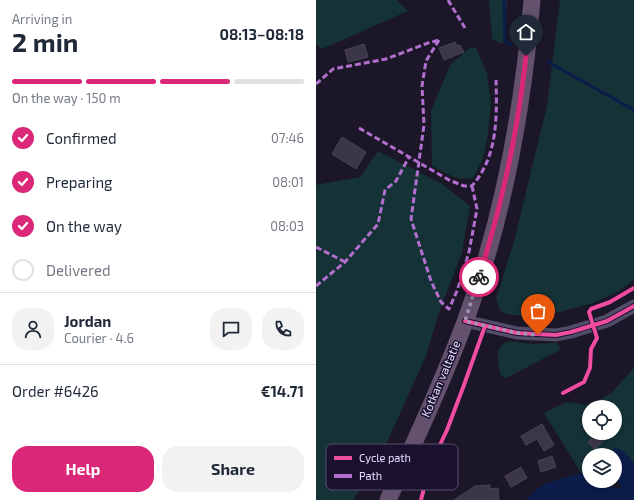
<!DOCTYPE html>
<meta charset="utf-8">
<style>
:root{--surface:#fff;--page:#f2f2f3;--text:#1f2937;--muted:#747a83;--line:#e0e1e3;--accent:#db2777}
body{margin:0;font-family:"Exo 2",sans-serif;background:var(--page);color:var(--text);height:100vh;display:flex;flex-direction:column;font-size:15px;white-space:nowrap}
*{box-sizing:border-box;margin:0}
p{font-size:13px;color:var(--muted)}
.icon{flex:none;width:22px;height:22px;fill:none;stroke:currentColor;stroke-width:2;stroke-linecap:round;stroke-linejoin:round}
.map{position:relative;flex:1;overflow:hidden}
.sheet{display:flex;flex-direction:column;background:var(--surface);width:316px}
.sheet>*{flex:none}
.controls{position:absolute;left:266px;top:400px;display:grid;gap:8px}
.controls a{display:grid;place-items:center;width:40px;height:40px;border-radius:50%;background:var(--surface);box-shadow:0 2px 6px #0003;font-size:20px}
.pin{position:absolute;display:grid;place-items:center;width:34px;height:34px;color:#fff;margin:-41px -17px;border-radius:50% 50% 50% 0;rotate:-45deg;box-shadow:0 0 4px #0007}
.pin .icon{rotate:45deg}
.courier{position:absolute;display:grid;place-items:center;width:40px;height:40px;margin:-20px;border:3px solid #db2777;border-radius:50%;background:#fff;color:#222;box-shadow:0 1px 5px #0007}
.headline em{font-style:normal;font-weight:700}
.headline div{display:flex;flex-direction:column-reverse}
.headline{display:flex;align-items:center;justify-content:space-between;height:68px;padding:0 12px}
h1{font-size:26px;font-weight:700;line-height:30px}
.bar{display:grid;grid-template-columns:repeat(4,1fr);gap:6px 4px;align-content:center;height:48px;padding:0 12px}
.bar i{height:5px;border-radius:3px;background:var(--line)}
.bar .active{background:var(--accent)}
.bar p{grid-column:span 4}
.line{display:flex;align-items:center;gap:10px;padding:0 12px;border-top:1px solid var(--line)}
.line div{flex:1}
.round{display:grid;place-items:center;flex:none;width:42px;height:42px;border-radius:16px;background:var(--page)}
ol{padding:0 12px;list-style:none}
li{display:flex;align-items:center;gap:12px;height:44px}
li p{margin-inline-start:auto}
li .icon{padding:4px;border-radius:50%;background:var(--accent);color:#fff;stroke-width:4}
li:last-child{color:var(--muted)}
li i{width:22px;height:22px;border:2px solid var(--line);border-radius:50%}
.primary-button{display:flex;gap:8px;margin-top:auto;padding:8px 12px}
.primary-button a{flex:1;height:46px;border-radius:16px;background:var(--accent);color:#fff;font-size:16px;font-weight:700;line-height:46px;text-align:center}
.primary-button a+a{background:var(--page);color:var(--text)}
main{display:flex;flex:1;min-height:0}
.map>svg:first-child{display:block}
</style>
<main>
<section class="sheet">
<div class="headline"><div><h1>2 min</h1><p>Arriving in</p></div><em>08:13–08:18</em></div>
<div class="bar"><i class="active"></i><i class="active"></i><i class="active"></i><i></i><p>On the way · 150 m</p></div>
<ol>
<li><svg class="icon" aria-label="check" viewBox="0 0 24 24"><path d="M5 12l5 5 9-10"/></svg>Confirmed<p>07:46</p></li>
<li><svg class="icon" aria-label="check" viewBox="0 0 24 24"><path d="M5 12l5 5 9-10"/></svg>Preparing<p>08:01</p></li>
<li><svg class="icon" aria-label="check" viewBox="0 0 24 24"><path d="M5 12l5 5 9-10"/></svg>On the way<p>08:03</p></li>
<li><i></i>Delivered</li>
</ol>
<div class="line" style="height:72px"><a class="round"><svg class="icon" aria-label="person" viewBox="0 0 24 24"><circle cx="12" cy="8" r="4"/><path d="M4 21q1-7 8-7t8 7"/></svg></a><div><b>Jordan</b><p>Courier · 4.6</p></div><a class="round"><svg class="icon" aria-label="chat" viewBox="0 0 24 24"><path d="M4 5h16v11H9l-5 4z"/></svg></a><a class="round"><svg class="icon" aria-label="phone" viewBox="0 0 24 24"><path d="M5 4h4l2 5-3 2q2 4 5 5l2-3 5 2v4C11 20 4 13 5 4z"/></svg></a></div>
<div class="line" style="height:52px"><div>Order #6426</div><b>€14.71</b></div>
<div class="primary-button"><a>Help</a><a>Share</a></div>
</section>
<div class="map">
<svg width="318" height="500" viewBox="0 0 318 500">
<rect width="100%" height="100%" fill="#1c1728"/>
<path fill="#153236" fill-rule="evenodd" d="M0,0h81l11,11 -86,38 -6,-5z
M173,0h18l-4,44 -11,-5z
M244,0h74v280l-15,11 -26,12 -33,9 -29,5 -25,-3 -6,-4 -4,-12 17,-53 34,-139z
M155,47l5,1 11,25 4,30 -3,30 -5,25 -9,19c-14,6 -29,-4 -42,-11l-1,-55 19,-46z
M62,151l64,33 28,22 -8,47 -23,59 -13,44 -48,106 -25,38h-37v-315l44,-8z
M193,341l22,3 25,-1 3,2 1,5 -54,28 -5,-2c-2,-8 -6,-24 0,-30 2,-2 5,-4 8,-5z
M318,368v96l-10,-12 -14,3h-21v16l-8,2 -37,-60 22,-11 24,4 22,-14zM273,407h26v26h-26z"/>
<path fill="#0c1c4b" d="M298,448c8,0 16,9 20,16 0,7 0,28 0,36h-109c6,-4 10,-10 16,-14 10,-5 36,-12 48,-15v10h17l6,6 7,2 2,-2 -6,-12v-20h-5z"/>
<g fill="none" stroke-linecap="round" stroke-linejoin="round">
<path stroke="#0c1c4b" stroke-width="3" d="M188,0l1,41 6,4
M232,62l86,48"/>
</g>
<path fill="#3c3649" stroke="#4a425a" d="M139,42l2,4 3,-1 4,7 -20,8 -5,-12z
M48,44l4,13 -20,5 -3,-12z
M26,137l24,15 -10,17 -24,-15z
M226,424l12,21 -10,6 -7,-12 -11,6 -5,-9z
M281,433h14l-16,16 -7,-7z
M236,456l4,11 -15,5 -3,-11z
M205,467l6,11 -16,9 -6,-11z
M174,485v4l8,-1 1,12h-45l21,-14z"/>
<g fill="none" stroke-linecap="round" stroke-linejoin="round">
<path stroke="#514d68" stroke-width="13" d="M149,321l52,12 39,2 15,-3 36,-11 27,-15"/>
<path stroke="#63516d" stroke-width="17" d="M72,500c27,-59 54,-117 77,-178 38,-102 58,-213 67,-322"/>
<path stroke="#b36fd0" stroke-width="3" stroke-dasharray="6 3" stroke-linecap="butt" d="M132,0l17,28
M123,40l-13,21 -4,25 2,39 -13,94 20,62 10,21 8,7 8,-18 12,-39 8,-43 -5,-23
M0,84l17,-15 53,-10 42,-16 11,-3
M43,128l90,52 15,6h8c26,-30 25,-69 24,-106
M0,247l29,15
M0,286l29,-24 33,-38 7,-34 11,-9 13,-24"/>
<g stroke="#19112e" stroke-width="6">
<path id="cycleway" d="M149,321l52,12 39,2 15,-3 36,-11 27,-15
M247,393l21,-11 6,-14 1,-19 6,-11 -8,-26 2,-3 19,-7 24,-14
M105,500l8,-32 18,-38 17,-45 21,-59"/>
</g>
<use href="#cycleway" stroke="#ef4d9e" stroke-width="4"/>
</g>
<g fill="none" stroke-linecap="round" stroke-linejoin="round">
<path stroke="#9f98b4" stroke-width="4" stroke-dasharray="0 7.2" d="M163,277l-14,44 52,12 21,2"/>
<path stroke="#db2777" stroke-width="5" d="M163,277c23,-72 39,-147 47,-221"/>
</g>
<g text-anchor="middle" stroke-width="3" stroke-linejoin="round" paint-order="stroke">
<g font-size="12" fill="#e5deff" stroke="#19112e">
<text transform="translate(125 379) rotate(-67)" y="4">Kotkan valtatie</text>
</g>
</g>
<rect x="10" y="444" width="132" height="46" rx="6" fill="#19112e" stroke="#564e6d" stroke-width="1"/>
<rect x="18" y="456" width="18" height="4" fill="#ef4d9e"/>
<rect x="18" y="474" width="18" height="4" fill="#b36fd0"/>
<g font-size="11" fill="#e5deff">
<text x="43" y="462">Cycle path</text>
<text x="43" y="480">Path</text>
</g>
</svg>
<div class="controls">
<a><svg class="icon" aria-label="locate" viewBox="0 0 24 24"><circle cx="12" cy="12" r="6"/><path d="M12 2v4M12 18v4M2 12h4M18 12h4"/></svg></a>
<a><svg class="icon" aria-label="layers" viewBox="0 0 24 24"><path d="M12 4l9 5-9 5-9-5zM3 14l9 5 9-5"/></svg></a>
</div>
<div class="pin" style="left:222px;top:335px;background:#ea580c"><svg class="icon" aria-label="bag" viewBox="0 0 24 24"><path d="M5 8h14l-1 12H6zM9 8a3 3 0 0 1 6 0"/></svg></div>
<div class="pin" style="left:210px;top:56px;background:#1f2937"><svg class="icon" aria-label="home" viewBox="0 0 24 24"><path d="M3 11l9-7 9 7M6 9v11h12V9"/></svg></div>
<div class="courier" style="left:163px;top:277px"><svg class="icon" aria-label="bike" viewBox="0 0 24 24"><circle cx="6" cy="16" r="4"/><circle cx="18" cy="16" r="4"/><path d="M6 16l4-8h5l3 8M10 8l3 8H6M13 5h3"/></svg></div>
</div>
</main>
